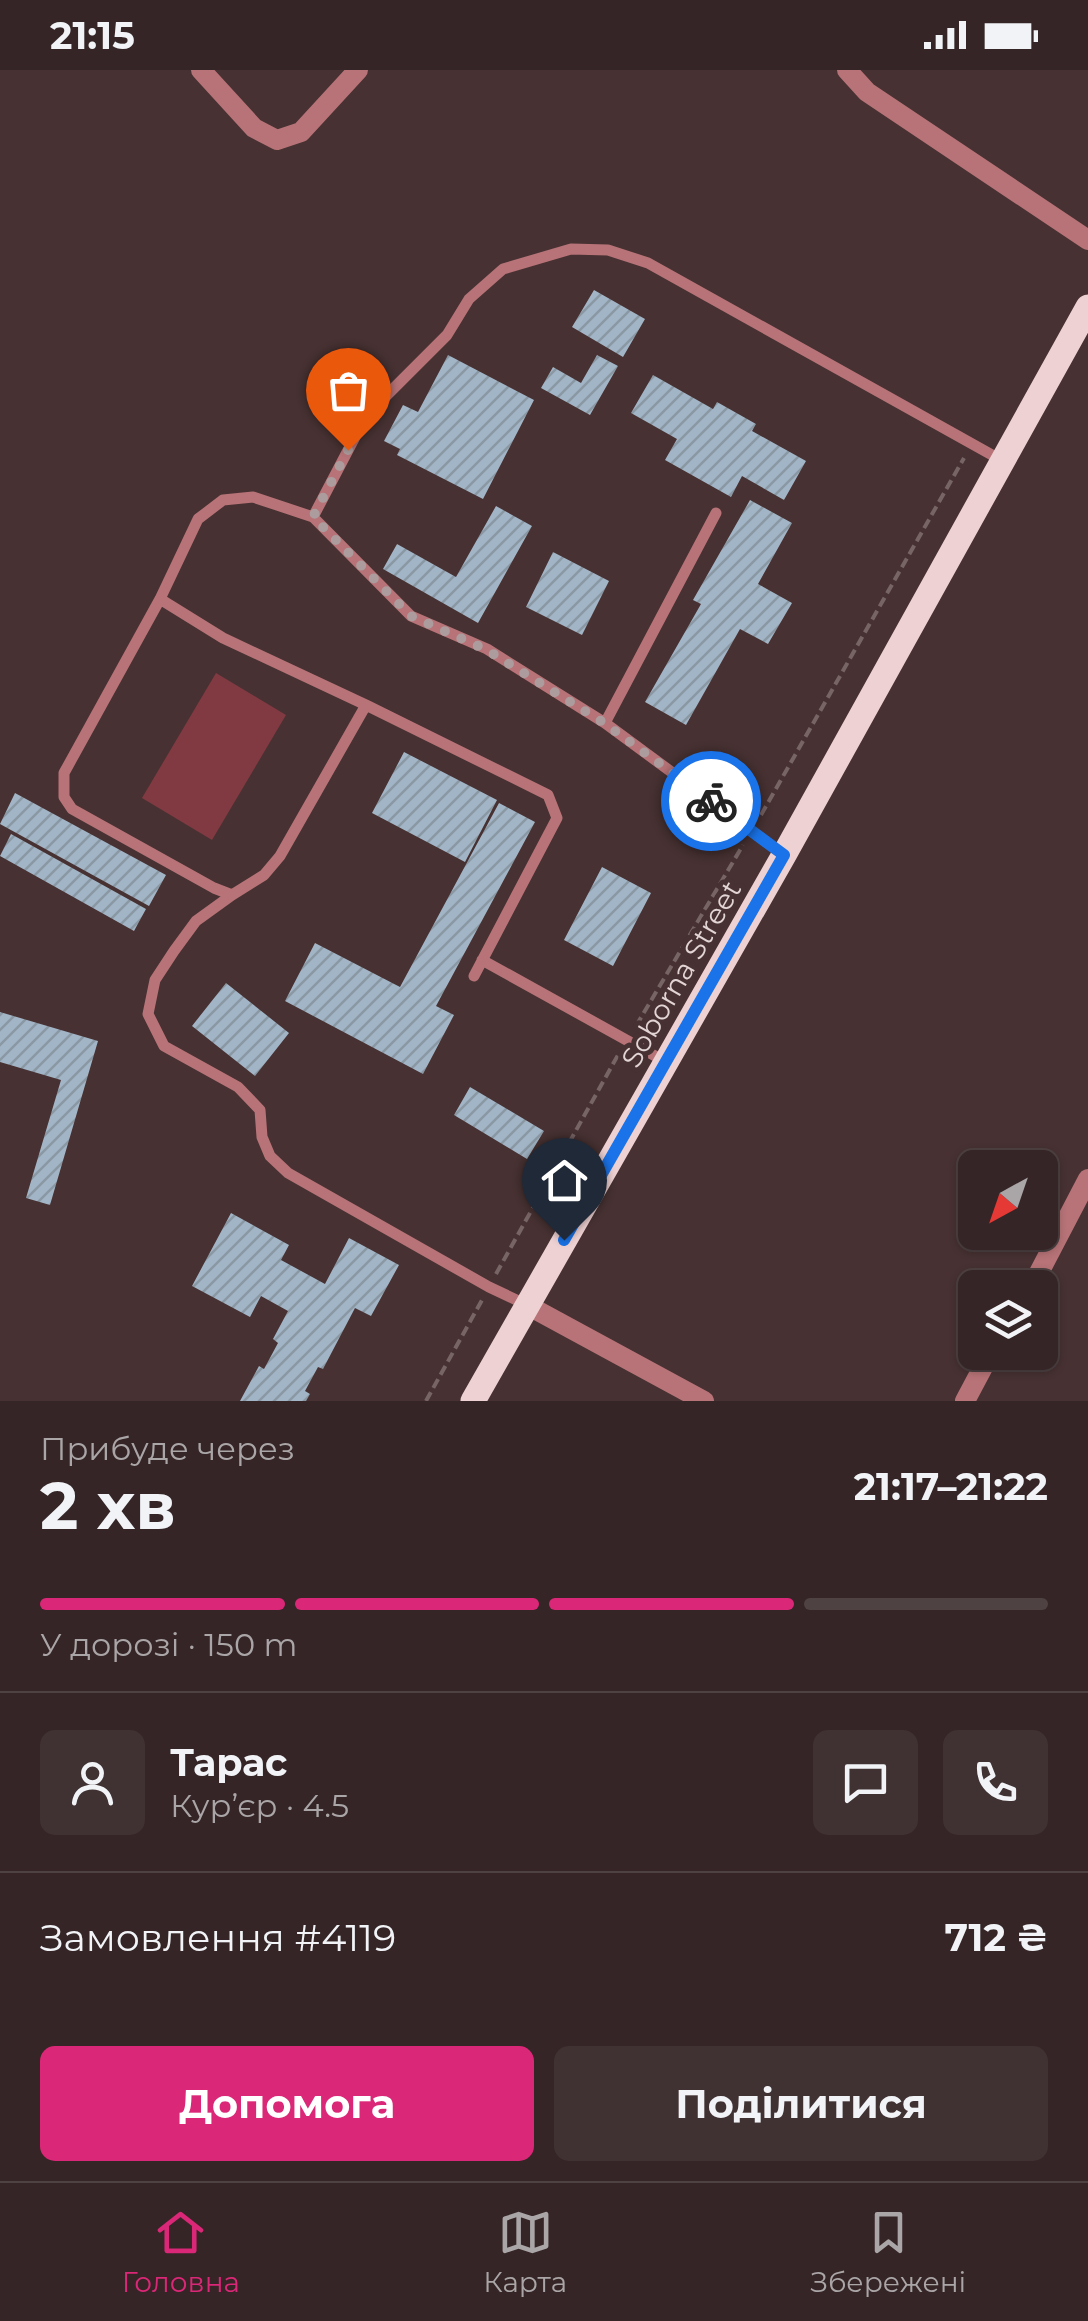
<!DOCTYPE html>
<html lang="uk">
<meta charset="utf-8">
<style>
:root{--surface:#352526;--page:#403132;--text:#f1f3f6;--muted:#aaa5a7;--line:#4f4243;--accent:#db2777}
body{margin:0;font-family:Montserrat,sans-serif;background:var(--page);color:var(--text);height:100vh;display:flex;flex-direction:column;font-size:38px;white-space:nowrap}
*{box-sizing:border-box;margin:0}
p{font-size:32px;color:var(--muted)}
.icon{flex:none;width:55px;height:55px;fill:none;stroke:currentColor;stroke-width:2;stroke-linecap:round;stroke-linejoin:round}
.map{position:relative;height:1331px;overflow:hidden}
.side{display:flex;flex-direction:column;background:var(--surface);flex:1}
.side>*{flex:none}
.needle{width:65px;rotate:220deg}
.tools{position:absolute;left:958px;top:1080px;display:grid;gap:20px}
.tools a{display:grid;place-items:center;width:100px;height:100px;border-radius:15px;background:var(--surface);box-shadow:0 2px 8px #0004,0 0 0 2px var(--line);font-size:50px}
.pin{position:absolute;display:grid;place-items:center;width:85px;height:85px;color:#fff;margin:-102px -42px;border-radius:50% 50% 50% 0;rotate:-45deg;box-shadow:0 0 10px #0007}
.pin .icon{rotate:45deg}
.courier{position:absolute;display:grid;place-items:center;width:100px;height:100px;margin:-50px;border:8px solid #1a73e8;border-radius:50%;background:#fff;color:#222;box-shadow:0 2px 12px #0007}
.summary em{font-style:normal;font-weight:700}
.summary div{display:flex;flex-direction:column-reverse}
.summary{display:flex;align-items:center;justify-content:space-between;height:170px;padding:0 40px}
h1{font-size:65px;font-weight:700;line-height:75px}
.bar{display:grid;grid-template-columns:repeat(4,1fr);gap:15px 10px;align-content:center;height:120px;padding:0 40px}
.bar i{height:12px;border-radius:8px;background:var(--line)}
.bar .selected{background:var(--accent)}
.bar p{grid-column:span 4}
.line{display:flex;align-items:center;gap:25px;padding:0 40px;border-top:2px solid var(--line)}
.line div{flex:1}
.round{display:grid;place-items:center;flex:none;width:105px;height:105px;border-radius:15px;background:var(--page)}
.primary-button{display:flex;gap:20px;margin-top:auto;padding:20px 40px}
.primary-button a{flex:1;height:115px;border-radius:15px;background:var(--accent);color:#fff;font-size:40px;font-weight:700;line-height:115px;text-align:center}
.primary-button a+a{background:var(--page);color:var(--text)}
.status{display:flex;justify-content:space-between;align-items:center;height:70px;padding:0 50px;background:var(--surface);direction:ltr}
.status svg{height:28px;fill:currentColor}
.menu{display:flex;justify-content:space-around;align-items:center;height:140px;border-top:2px solid var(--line);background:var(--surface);font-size:28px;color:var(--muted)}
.menu a{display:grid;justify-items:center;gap:5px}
.menu .selected{color:var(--accent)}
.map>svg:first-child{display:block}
</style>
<div class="status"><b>21:15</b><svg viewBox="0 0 49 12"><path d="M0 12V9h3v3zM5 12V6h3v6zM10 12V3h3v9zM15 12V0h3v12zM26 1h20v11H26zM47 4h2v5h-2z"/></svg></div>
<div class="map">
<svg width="1088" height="1331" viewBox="0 0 1088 1331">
<defs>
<pattern id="building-hatch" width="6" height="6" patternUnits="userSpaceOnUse" patternTransform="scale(2.5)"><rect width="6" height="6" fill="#a2b5c6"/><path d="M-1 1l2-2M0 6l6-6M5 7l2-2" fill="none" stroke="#8a98a4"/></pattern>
</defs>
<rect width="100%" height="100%" fill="#473132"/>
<path fill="#813a41" d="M216,603l70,42 -74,125 -70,-42z"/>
<path fill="url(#building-hatch)" d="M594,220l51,29 -22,38 -51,-30z
M448,285l86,45 -51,99 -86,-44 3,-6 -16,-8 19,-36 15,7z
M597,285l21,11 -28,49 -49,-27 12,-21 28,16z
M653,305l60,34 4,-7 39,22 -4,7 54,30 -22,39 -42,-24 -11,21 -66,-37 12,-21 -46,-26z
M750,430l42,23 -34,61 34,19 -24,41 -28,-15 -54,96 -41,-23 56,-98 -8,-4z
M496,436l36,20 -54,97 -95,-54 14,-25 59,33z
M553,482l56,29 -27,54 -56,-28z
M404,682l93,48 -32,62 -93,-49z
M15,723l151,82 -17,31 -149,-82z
M499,733l36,19 -99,184 18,9 -31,59 -138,-73 30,-58 85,44z
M11,764l135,75 -12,22 -134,-75z
M602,797l49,26 -38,73 -49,-26z
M226,913l63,50 -34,43 -63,-50z
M0,942l98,29 -48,164 -24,-7 35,-118 -61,-18z
M470,1017l74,44 -17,28 -73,-44z
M231,1143l58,32 -8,15 44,24 24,-46 50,27 -28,51 -16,-8 -32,61 -5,-2 -13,24 5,3 -4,7h-66l19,-35 5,3 14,-26 -5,-4 15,-28 -27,-15 -11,21 -58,-31z"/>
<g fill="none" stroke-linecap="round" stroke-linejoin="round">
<path stroke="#776465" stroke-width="4" stroke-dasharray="10 5" stroke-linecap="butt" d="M761,745l203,-357
M636,956l107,-181
M496,1204l122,-219
M426,1331l56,-101"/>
<path stroke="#b77377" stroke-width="11" d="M313,447l53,-101 81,-81 22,-36 34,-30 68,-20 37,1 40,13 353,197
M160,529l63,39 143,67
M605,653l111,-210
M232,825l-36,26 -22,30 -19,29 -7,34 16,32 74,41 22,23 2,27 8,19 18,17 201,114 38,18
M482,890l184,102
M474,906l83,-158 -9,-23 -182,-90 -86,151 -16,19 -32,20 -18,-7 -142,-79 -8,-12v-24l96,-174 38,-80 25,-19 30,-3 60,20 98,99 76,33 118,74 179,132"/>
<path stroke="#b77377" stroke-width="20" d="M201,0l53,58 23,12 24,-8 57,-62
M847,0l20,22 221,148
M1031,1218l57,-109
M527,1235l177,96
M965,1331l26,-49"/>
<path stroke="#eed1d2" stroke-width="25" d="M473,1331l311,-546 304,-548"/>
</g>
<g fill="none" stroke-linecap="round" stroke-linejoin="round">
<path stroke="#ac9c9d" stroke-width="10" stroke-dasharray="0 18" d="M348,380l-35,67 98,99 76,34 117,73 107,78"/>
<path stroke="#1a73e8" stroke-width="12" d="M564,1170l220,-385 -73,-54"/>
</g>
<g text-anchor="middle" stroke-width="10" stroke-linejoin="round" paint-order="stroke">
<g font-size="28" fill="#e3d5d6" stroke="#473132">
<text transform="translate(681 904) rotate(-60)" y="10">Soborna Street</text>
</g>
</g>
</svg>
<div class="tools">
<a><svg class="needle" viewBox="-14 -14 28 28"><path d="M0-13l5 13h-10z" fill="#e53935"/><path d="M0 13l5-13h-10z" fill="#aaa5a7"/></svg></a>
<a><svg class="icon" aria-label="layers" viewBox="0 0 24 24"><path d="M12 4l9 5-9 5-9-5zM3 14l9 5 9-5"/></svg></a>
</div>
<div class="pin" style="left:348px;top:380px;background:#ea580c"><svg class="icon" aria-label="bag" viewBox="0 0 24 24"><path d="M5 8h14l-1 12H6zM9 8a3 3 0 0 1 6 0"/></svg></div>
<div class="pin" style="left:564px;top:1170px;background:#1f2937"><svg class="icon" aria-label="home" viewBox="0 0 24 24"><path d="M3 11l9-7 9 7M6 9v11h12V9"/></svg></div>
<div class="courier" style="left:711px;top:731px"><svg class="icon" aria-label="bike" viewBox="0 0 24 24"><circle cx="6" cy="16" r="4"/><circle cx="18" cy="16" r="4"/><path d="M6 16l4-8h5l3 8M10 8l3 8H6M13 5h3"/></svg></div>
</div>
<section class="side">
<div class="summary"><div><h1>2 хв</h1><p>Прибуде через</p></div><em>21:17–21:22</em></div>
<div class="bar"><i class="selected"></i><i class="selected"></i><i class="selected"></i><i></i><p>У дорозі · 150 m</p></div>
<div class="line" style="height:180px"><a class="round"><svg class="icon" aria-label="person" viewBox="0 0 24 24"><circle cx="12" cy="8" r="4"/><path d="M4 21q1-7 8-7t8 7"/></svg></a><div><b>Тарас</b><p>Кур’єр · 4.5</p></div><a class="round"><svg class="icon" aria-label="chat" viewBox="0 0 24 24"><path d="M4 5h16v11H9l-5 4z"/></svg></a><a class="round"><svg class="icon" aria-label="phone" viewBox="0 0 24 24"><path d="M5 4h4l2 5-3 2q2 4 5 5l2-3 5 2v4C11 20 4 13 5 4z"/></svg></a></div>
<div class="line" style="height:130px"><div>Замовлення #4119</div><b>712 ₴</b></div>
<div class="primary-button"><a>Допомога</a><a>Поділитися</a></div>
</section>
<nav class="menu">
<a class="selected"><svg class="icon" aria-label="home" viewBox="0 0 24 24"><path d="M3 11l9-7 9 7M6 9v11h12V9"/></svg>Головна</a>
<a><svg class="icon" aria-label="map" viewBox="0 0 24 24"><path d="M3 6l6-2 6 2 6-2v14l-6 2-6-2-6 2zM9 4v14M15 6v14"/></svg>Карта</a>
<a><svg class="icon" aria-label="saved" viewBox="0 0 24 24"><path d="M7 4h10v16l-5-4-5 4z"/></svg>Збережені</a>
</nav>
